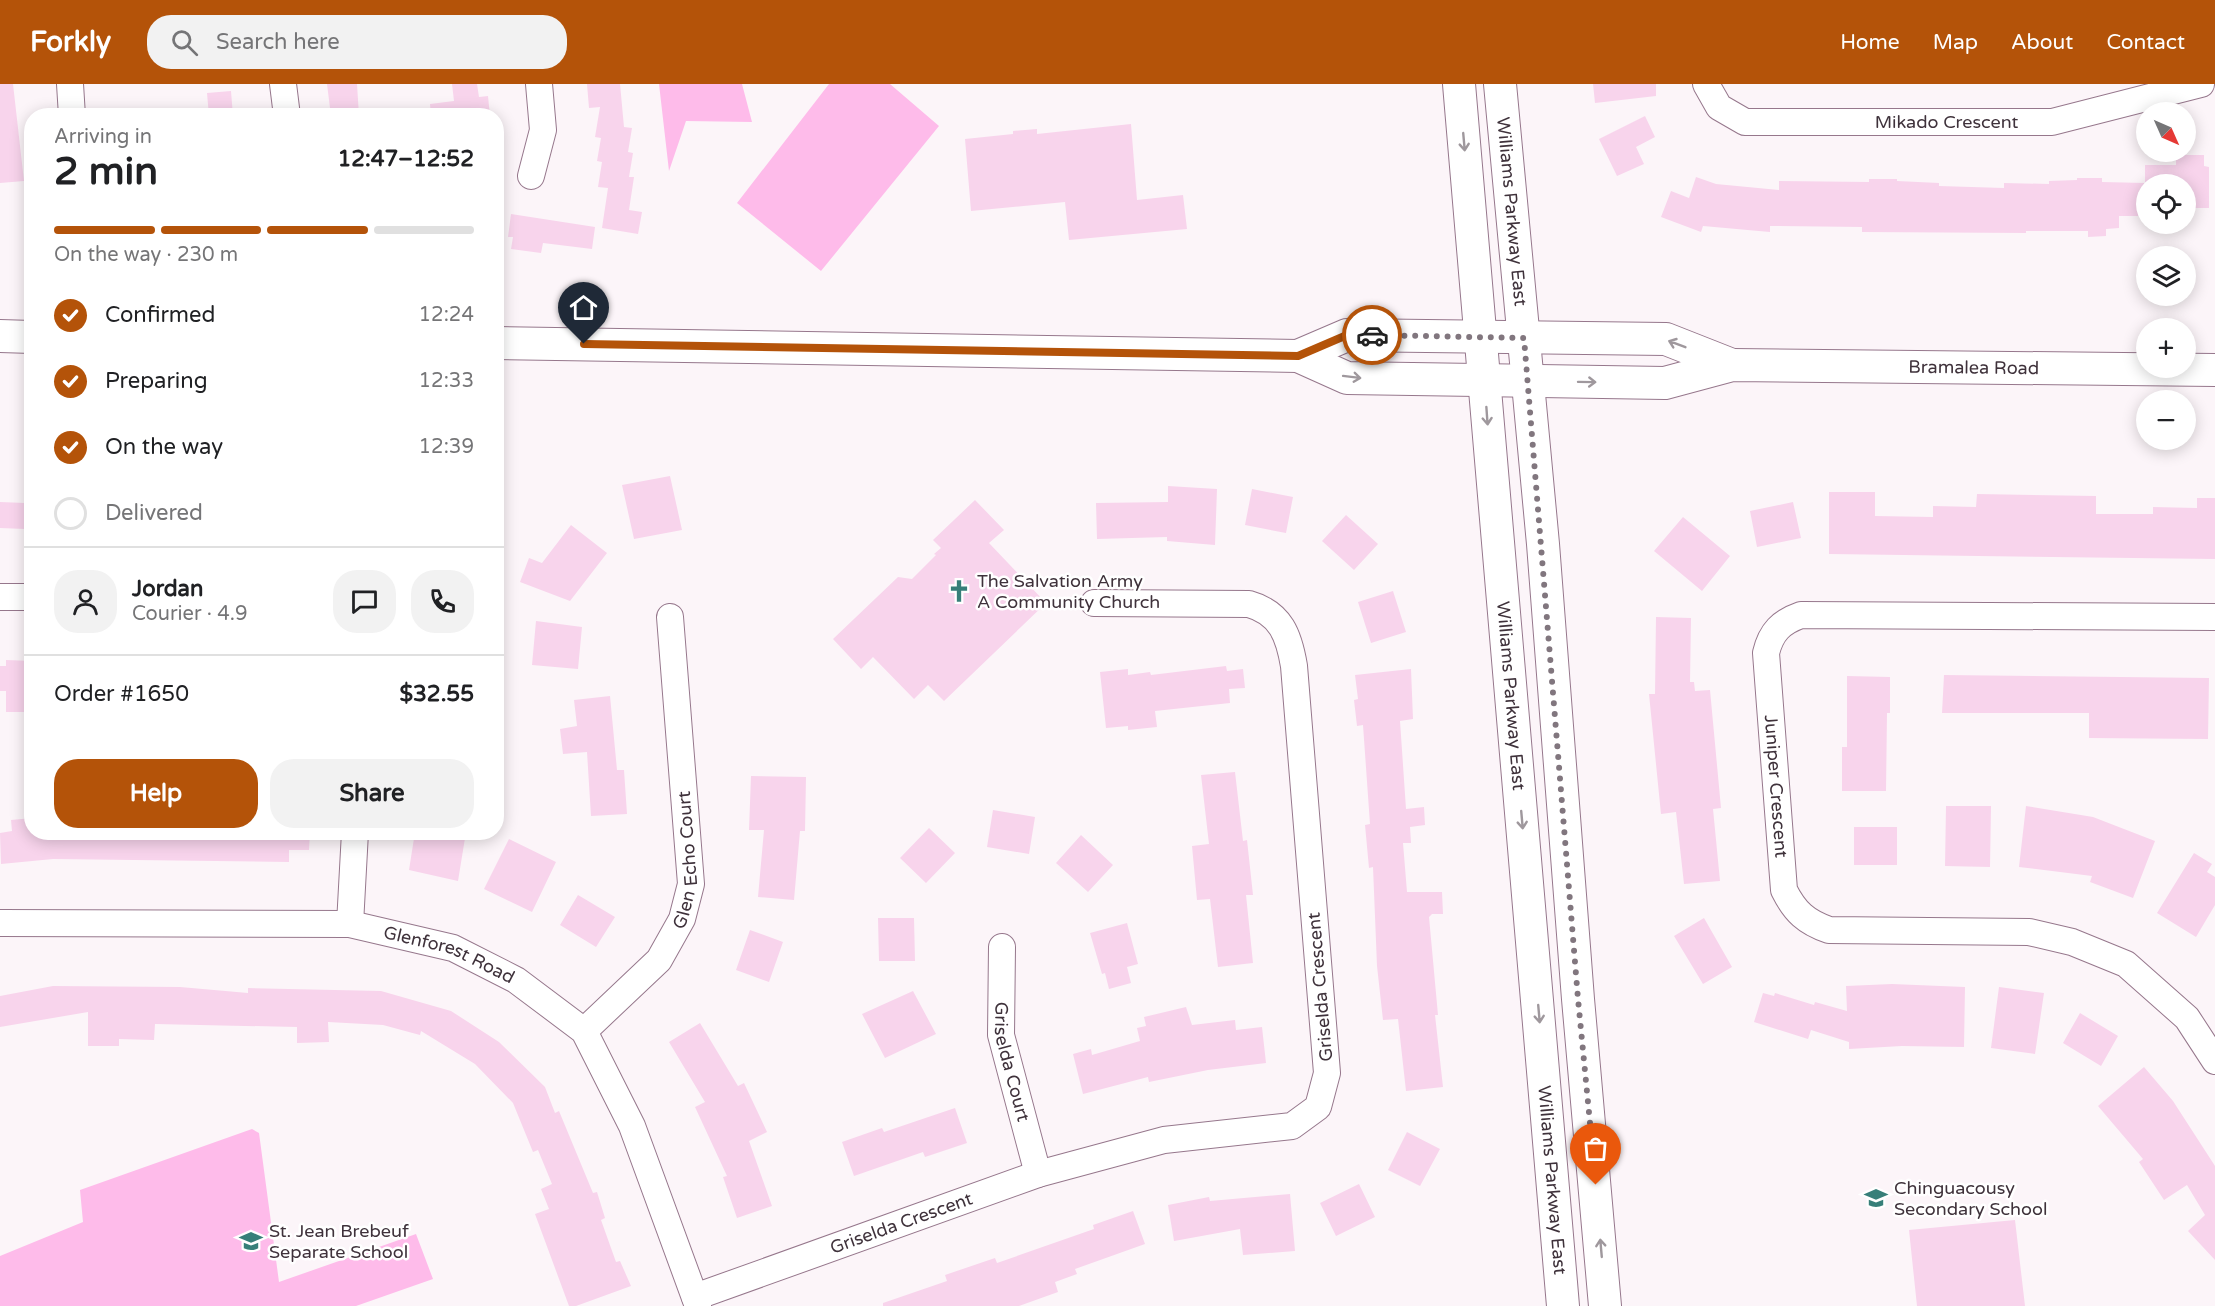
<!DOCTYPE html>
<meta charset="utf-8">
<style>
:root{--surface:#fff;--page:#f2f2f2;--text:#202124;--muted:#757577;--line:#e0e0e0;--accent:#b45309}
body{margin:0;font-family:"Varela Round",sans-serif;background:var(--page);color:var(--text);height:100vh;display:flex;flex-direction:column;font-size:22px;white-space:nowrap}
*{box-sizing:border-box;margin:0}
p{font-size:20px;color:var(--muted)}
.icon{flex:none;width:33px;height:33px;fill:none;stroke:currentColor;stroke-width:2;stroke-linecap:round;stroke-linejoin:round}
.map{position:relative;flex:1;overflow:hidden}
.panel{position:absolute;left:24px;top:24px;width:480px;height:732px;display:flex;flex-direction:column;background:var(--surface);border-radius:24px;box-shadow:0 3px 15px #0003}
.panel>*{flex:none}
.needle{width:39px;rotate:135deg}
.buttons{position:absolute;left:2136px;top:18px;display:grid;gap:12px}
.buttons a{display:grid;place-items:center;width:60px;height:60px;border-radius:50%;background:var(--surface);box-shadow:0 3px 15px #0003;font-size:30px}
.pin{position:absolute;display:grid;place-items:center;width:51px;height:51px;color:#fff;margin:-62px -26px;border-radius:50% 50% 50% 0;rotate:-45deg;box-shadow:0 0 6px #0007}
.pin .icon{rotate:45deg}
.courier{position:absolute;display:grid;place-items:center;width:60px;height:60px;margin:-30px;border:4px solid #b45309;border-radius:50%;background:#fff;color:#222;box-shadow:0 2px 8px #0007}
.summary em{font-style:normal;font-weight:700}
.summary div{display:flex;flex-direction:column-reverse}
.summary{display:flex;align-items:center;justify-content:space-between;height:102px;padding:0 30px}
h1{font-size:39px;font-weight:700;line-height:45px}
.bar{display:grid;grid-template-columns:repeat(4,1fr);gap:9px 6px;align-content:center;height:72px;padding:0 30px}
.bar i{height:8px;border-radius:4px;background:var(--line)}
.bar .current{background:var(--accent)}
.bar p{grid-column:span 4}
.line{display:flex;align-items:center;gap:15px;padding:0 30px;border-top:2px solid var(--line)}
.line div{flex:1}
.round{display:grid;place-items:center;flex:none;width:63px;height:63px;border-radius:24px;background:var(--page)}
ol{padding:0 30px;list-style:none}
li{display:flex;align-items:center;gap:18px;height:66px}
li p{margin-inline-start:auto}
li .icon{padding:6px;border-radius:50%;background:var(--accent);color:#fff;stroke-width:4}
li:last-child{color:var(--muted)}
li i{width:33px;height:33px;border:3px solid var(--line);border-radius:50%}
.primary-button{display:flex;gap:12px;margin-top:auto;padding:12px 30px}
.primary-button a{flex:1;height:69px;border-radius:24px;background:var(--accent);color:#fff;font-size:24px;font-weight:700;line-height:69px;text-align:center}
.primary-button a+a{background:var(--page);color:var(--text)}
header{display:flex;align-items:center;gap:36px;box-sizing:border-box;height:84px;padding:0 30px;background:var(--accent);color:#fff}
header strong{font-size:28px}
nav{display:flex;gap:33px;margin-inline-start:auto;font-size:21px}
.search{width:420px;height:54px;background:var(--page);display:flex;align-items:center;gap:15px;box-sizing:border-box;padding:0 21px;border-radius:24px;color:var(--muted);font-size:22px}
.map>svg:first-child{display:block}
</style>
<header>
<strong>Forkly</strong>
<div class="search"><svg class="icon" aria-label="search" viewBox="0 0 24 24"><circle cx="10" cy="10" r="6"/><path d="M15 15l6 6"/></svg>Search here</div>
<nav><a>Home</a><a>Map</a><a>About</a><a>Contact</a></nav>
</header>
<div class="map">
<svg width="2215" height="1222" viewBox="0 0 2215 1222">
<rect width="100%" height="100%" fill="#fcf5f9"/>
<path fill="#febbea" d="M659,0h83l10,38 -66,-1 -17,50z
M829,0h61l49,42 -118,145 -84,-68z
M252,1045l7,4 20,149 137,-48 17,45 -77,27h-356v-50l83,-34 -3,-32z"/>
<path fill="#f8d4ec" d="M0,0h13l11,97 -24,2z
M327,0h30l2,32h-28z
M452,0h25l2,13 9,-1 2,20h-59l-1,-12 24,-3z
M587,0h33l4,43 8,1 -4,24 5,1 -4,24h5l-5,33 13,2 -4,22 -36,-6 6,-40 -10,-1 4,-25 -5,-1 4,-23 -6,-1 5,-30 -11,1z
M1593,0h63v12l-61,7z
M231,7l2,25h-24l-2,-23z
M1645,32l10,21 -19,10 8,17 -27,12 -18,-37z
M1131,40l6,76 46,-5 4,34 -118,11 -4,-38 -94,9 -6,-72 48,-5v-3l24,-2v5z
M2176,71h28v11l5,1v41h-23v-24h-40v32h-27v12l-13,1v7l-18,1v-6h-62v2l-164,-1v-5l-92,-1v6l-67,-6 -2,6 -40,-15 10,-26 18,7 7,-21 20,7 63,6v-9l90,1v-3h28v2l42,2v3l65,2v-5l45,1v-3l28,-1v-2h25v4l43,1v-18h31z
M511,130l84,13 -3,22 -49,-6 -2,10 -30,-4 2,-12h-5z
M670,392l12,54 -48,9 -12,-54z
M1168,402l49,3 -2,56 -48,-4v-4l-70,2 -1,-36 72,-1z
M1252,405l41,8 -7,36 -41,-8z
M1829,408h46v24l58,1v-11l43,1 1,-13 119,2v18h57v-7l44,1v-10h18v61l-386,-5z
M975,416l29,30 -15,13 57,60 -102,98 -16,-16 -14,14 -41,-42 -12,12 -28,-30 65,-62 14,2 24,-24 -2,-1 7,-6 -8,-8z
M0,418l25,1v26l-25,-1z
M1793,418l8,36 -44,9 -7,-36z
M1346,431l32,29 -24,26 -32,-29z
M1683,433l47,39 -28,35 -48,-40z
M571,441l36,28 -37,48 -50,-19 9,-24 13,5z
M1393,507l13,41 -35,11 -13,-41z
M1656,533l35,1 -1,64h4l1,9 15,-1 11,118 -8,1 7,72 -36,3 -8,-72 -15,2 -12,-120h6z
M536,537l46,6 -4,42 -46,-4z
M6,576l26,1v51h-26v-21h-6v-25h6z
M1226,582l1,5 16,-2 2,19 -16,1 1,14 -75,8 2,16 -29,3v-4l-22,2 -6,-56 28,-3v6l22,-3 1,3z
M1411,585l2,50 -13,2 6,88 18,-2 1,18 -15,2 1,16h-8l4,49h35l1,22h-11l-3,3 9,98h-3l8,72 -37,4 -8,-72 -15,1 -6,-54 -4,-99 -4,1 -4,-43 5,-1 -7,-99 -6,1 -3,-26 4,-1 -3,-24z
M1944,591l265,3 -1,61 -119,-1v-25h-147z
M1847,592l43,1v36h-3l-1,78h-44v-44h5z
M610,612l7,74h7l3,44 -36,2 -4,-64 -24,2 -3,-25 17,-3 -3,-26z
M1235,688l8,69 4,-1 6,55h-7l7,68 -35,4 -8,-68 -13,1 -5,-54 17,-2 -8,-69z
M751,692l55,1 -1,54h-5l-6,69 -36,-3 6,-67h-15z
M1946,722h45l-1,61 -45,-1z
M2026,722l67,11 62,24 -22,57 -43,-16 2,-6 -73,-9z
M993,726l42,7 -6,37 -42,-7z
M32,734v14h278l-1,18h-20v12l-236,-3 -52,5 -1,-31 12,-2 -1,-11z
M1854,743h43v38h-43z
M929,744l26,25 -29,30 -26,-25z
M415,748h51l-8,49 -49,-11z
M1081,751l32,30 -25,27 -32,-29z
M509,755l47,23 -24,50 -48,-23z
M2194,769l18,11 -5,8 8,5v28l-19,32 -39,-24z
M578,811l37,22 -19,30 -36,-22z
M878,834h36l1,43h-36z
M1704,834l28,49 -29,17 -29,-48z
M1127,839l11,41 -11,3 4,16 -22,6 -4,-16 -3,1 -12,-41z
M750,846l33,12 -14,40 -33,-12z
M1892,900l73,3 -1,60 -62,-1 -53,3v-7l-38,-12 -3,9 -54,-17 9,-29 11,3 1,-3 39,12 1,-3 32,9 -1,-25z
M53,902l127,1 68,6v-5l133,3 70,20 48,31 46,45 10,26 4,-2 34,82 4,-1 8,26 -4,2 15,42 4,-1 11,25 -55,20h-7l-34,-92 14,-5 -8,-20 11,-5 -14,-34 -5,2 -20,-49 -38,-39 -54,-33 -1,4 -37,-10 -55,-3 1,20 -32,1v-16l-142,-3 -1,16 -35,-1v7h-31v-34l-88,15v-31z
M1999,903l45,6 -9,61 -44,-6z
M913,907l23,43 -51,24 -23,-44z
M1186,923l6,18 43,-5 1,10 26,-3 4,36 -58,7 -59,12 -1,-5 -65,17 -10,-40 18,-5 1,6 48,-14 -3,-13 9,-2 -2,-9z
M2080,929l38,23 -17,30 -38,-23z
M700,939l38,63 6,-3 23,49 -18,9 23,65 -35,12 -14,-41 4,-1 -32,-69 10,-5 -36,-60z
M2144,983l29,34 42,65v94l-27,-29 17,-16 -18,-30 -23,15 -25,-38 4,-3 -45,-53z
M955,1024l12,35 -42,14 -2,-5 -69,24 -12,-34 40,-14 2,4z
M1407,1048l33,17 -20,37 -32,-16z
M1359,1100l16,33 -39,19 -16,-33z
M1290,1110l5,57 -52,4 -3,-26 -66,12 -6,-36 41,-8 1,4z
M1133,1127l12,33 -70,25 2,5 -22,8 3,10 -39,14h-136v-3l64,-22 -2,-6 50,-17 2,5 97,-34 -1,-4z
M2015,1136l10,86h-108l-8,-76z"/>
<g fill="none" stroke-linecap="round" stroke-linejoin="round">
<g stroke="#96778c" stroke-width="28">
<g id="minor">
<path d="M70,0l2,32"/>
<path d="M283,0l4,32"/>
<path id="s1" d="M1706,0l13,23 26,15h307l149,-38"/>
<path d="M531,92l12,-46 -4,-46"/>
<path d="M0,513h32"/>
<path id="s2" d="M2215,533l-414,-2c-20,7 -30,17 -35,38l18,237c11,22 22,32 45,40l200,2 43,10 54,22 61,54 28,43"/>
<path id="s3" d="M0,839l350,1 103,24 63,32 68,51 48,95 66,180"/>
<path d="M350,840l5,-92"/>
<path id="s4" d="M1002,863l-1,88 37,139"/>
<path id="s5" d="M584,947l75,-71 23,-41 9,-35 -21,-267"/>
<path id="s6" d="M695,1213l343,-123 126,-34 128,-14 26,-19 9,-34 -33,-407c-5,-30 -13,-53 -45,-62l-155,-1"/>
</g>
</g>
<g stroke="#96778c" stroke-width="34">
<g id="major">
<path id="s7" d="M1459,0l104,1222"/>
<path id="s8" d="M1500,0l43,460 35,455 27,307"/>
<path d="M0,252l32,1"/>
<path id="s9" d="M496,259l802,13 49,22 318,5 67,-18 483,5"/>
<path d="M1298,272l49,-21 319,4 66,26"/>
</g>
</g>
<use href="#minor" stroke="#fff" stroke-width="26"/>
<use href="#major" stroke="#fff" stroke-width="32"/>
</g>
<defs><path id="oneway-shaft" d="M-6 0H5M1.5-3L5.5 0L1.5 3" fill="none" stroke-width="1.6" stroke-linecap="round" stroke-linejoin="round" transform="scale(1.5)"/></defs>
<g stroke="#9f989d">
<use href="#oneway-shaft" transform="translate(1464 58) rotate(85)"/>
<use href="#oneway-shaft" transform="translate(1677 260) rotate(-159)"/>
<use href="#oneway-shaft" transform="translate(1352 293) rotate(7)"/>
<use href="#oneway-shaft" transform="translate(1587 298) rotate(1)"/>
<use href="#oneway-shaft" transform="translate(1487 332) rotate(86)"/>
<use href="#oneway-shaft" transform="translate(1522 736) rotate(85)"/>
<use href="#oneway-shaft" transform="translate(1539 930) rotate(85)"/>
<use href="#oneway-shaft" transform="translate(1601 1164) rotate(-95)"/>
</g>
<g fill="none" stroke-linecap="round" stroke-linejoin="round">
<path stroke="#81767e" stroke-width="6" stroke-dasharray="0 10.8" d="M1372,251l152,3 54,661 18,186"/>
<path stroke="#b45309" stroke-width="8" d="M584,260l714,12 49,-21h25"/>
</g>
<defs>
<g id="church-bare" transform="scale(1.8)"><path d="M-1.2-6h2.4v3.5h3.3v2.4h-3.3V6h-2.4V-.1h-3.3v-2.4h3.3Z" fill="#377f79" stroke="#fff" stroke-width="2.5" paint-order="stroke"/></g>
<g id="school-bare" transform="scale(1.8)"><path d="M0-5L7-2L0 1L-7-2ZM-4 1L0 2.5L4 1V4Q0 6-4 4Z" fill="#377f79" stroke="#fff" stroke-width="2.5" paint-order="stroke"/></g>
</defs>
<g fill-rule="evenodd">
<use href="#church-bare" x="959" y="507"/>
<use href="#school-bare" x="1876" y="1114"/>
<use href="#school-bare" x="251" y="1157"/>
</g>
<g text-anchor="middle" stroke-width="5" stroke-linejoin="round" paint-order="stroke">
<g font-size="18" fill="#3f323b" stroke="#fff">
<text dy="6" stroke="none"><textPath href="#s1" startOffset="258">Mikado Crescent</textPath></text>
<text dy="6" stroke="none"><textPath href="#s8" startOffset="128">Williams Parkway East</textPath></text>
<text dy="6" stroke="none"><textPath href="#s9" startOffset="1485">Bramalea Road</textPath></text>
<text dy="6" stroke="none"><textPath href="#s7" startOffset="614">Williams Parkway East</textPath></text>
<text dy="6" stroke="none"><textPath href="#s2" startOffset="602">Juniper Crescent</textPath></text>
<text dy="6" stroke="none"><textPath href="#s5" startOffset="210">Glen Echo Court</textPath></text>
<text dy="6" stroke="none"><textPath href="#s3" startOffset="454">Glenforest Road</textPath></text>
<text transform="translate(1320 903) rotate(-95)" y="6">Griselda Crescent</text>
<text dy="6" stroke="none"><textPath href="#s4" startOffset="116">Griselda Court</textPath></text>
<text dy="6" stroke="none"><textPath href="#s7" startOffset="1100">Williams Parkway East</textPath></text>
<text dy="6" stroke="none"><textPath href="#s6" startOffset="219">Griselda Crescent</textPath></text>
</g>
<g font-size="18" fill="#3f323b" stroke="#fff" text-anchor="start">
<text x="977" y="503">The Salvation Army<tspan x="977" dy="21">A Community Church</tspan></text>
<text x="1894" y="1110">Chinguacousy<tspan x="1894" dy="21">Secondary School</tspan></text>
<text x="269" y="1153">St. Jean Brebeuf<tspan x="269" dy="21">Separate School</tspan></text>
</g>
</g>
</svg>
<div class="buttons">
<a><svg class="needle" viewBox="-14 -14 28 28"><path d="M0-13l5 13h-10z" fill="#e53935"/><path d="M0 13l5-13h-10z" fill="#757577"/></svg></a>
<a><svg class="icon" aria-label="locate" viewBox="0 0 24 24"><circle cx="12" cy="12" r="6"/><path d="M12 2v4M12 18v4M2 12h4M18 12h4"/></svg></a>
<a><svg class="icon" aria-label="layers" viewBox="0 0 24 24"><path d="M12 4l9 5-9 5-9-5zM3 14l9 5 9-5"/></svg></a>
<a>+</a>
<a>−</a>
</div>
<div class="pin" style="left:1596px;top:1101px;background:#ea580c"><svg class="icon" aria-label="bag" viewBox="0 0 24 24"><path d="M5 8h14l-1 12H6zM9 8a3 3 0 0 1 6 0"/></svg></div>
<div class="pin" style="left:584px;top:260px;background:#1f2937"><svg class="icon" aria-label="home" viewBox="0 0 24 24"><path d="M3 11l9-7 9 7M6 9v11h12V9"/></svg></div>
<div class="courier" style="left:1372px;top:251px"><svg class="icon" aria-label="car" viewBox="0 0 24 24"><path d="M5 17H2v-5l4-1 3-4h7l3 4 3 1v5h-3M9 17h6M6 11h13"/><circle cx="7" cy="17" r="2"/><circle cx="17" cy="17" r="2"/></svg></div>
<section class="panel">
<div class="summary"><div><h1>2 min</h1><p>Arriving in</p></div><em>12:47–12:52</em></div>
<div class="bar"><i class="current"></i><i class="current"></i><i class="current"></i><i></i><p>On the way · 230 m</p></div>
<ol>
<li><svg class="icon" aria-label="check" viewBox="0 0 24 24"><path d="M5 12l5 5 9-10"/></svg>Confirmed<p>12:24</p></li>
<li><svg class="icon" aria-label="check" viewBox="0 0 24 24"><path d="M5 12l5 5 9-10"/></svg>Preparing<p>12:33</p></li>
<li><svg class="icon" aria-label="check" viewBox="0 0 24 24"><path d="M5 12l5 5 9-10"/></svg>On the way<p>12:39</p></li>
<li><i></i>Delivered</li>
</ol>
<div class="line" style="height:108px"><a class="round"><svg class="icon" aria-label="person" viewBox="0 0 24 24"><circle cx="12" cy="8" r="4"/><path d="M4 21q1-7 8-7t8 7"/></svg></a><div><b>Jordan</b><p>Courier · 4.9</p></div><a class="round"><svg class="icon" aria-label="chat" viewBox="0 0 24 24"><path d="M4 5h16v11H9l-5 4z"/></svg></a><a class="round"><svg class="icon" aria-label="phone" viewBox="0 0 24 24"><path d="M5 4h4l2 5-3 2q2 4 5 5l2-3 5 2v4C11 20 4 13 5 4z"/></svg></a></div>
<div class="line" style="height:78px"><div>Order #1650</div><b>$32.55</b></div>
<div class="primary-button"><a>Help</a><a>Share</a></div>
</section>
</div>
